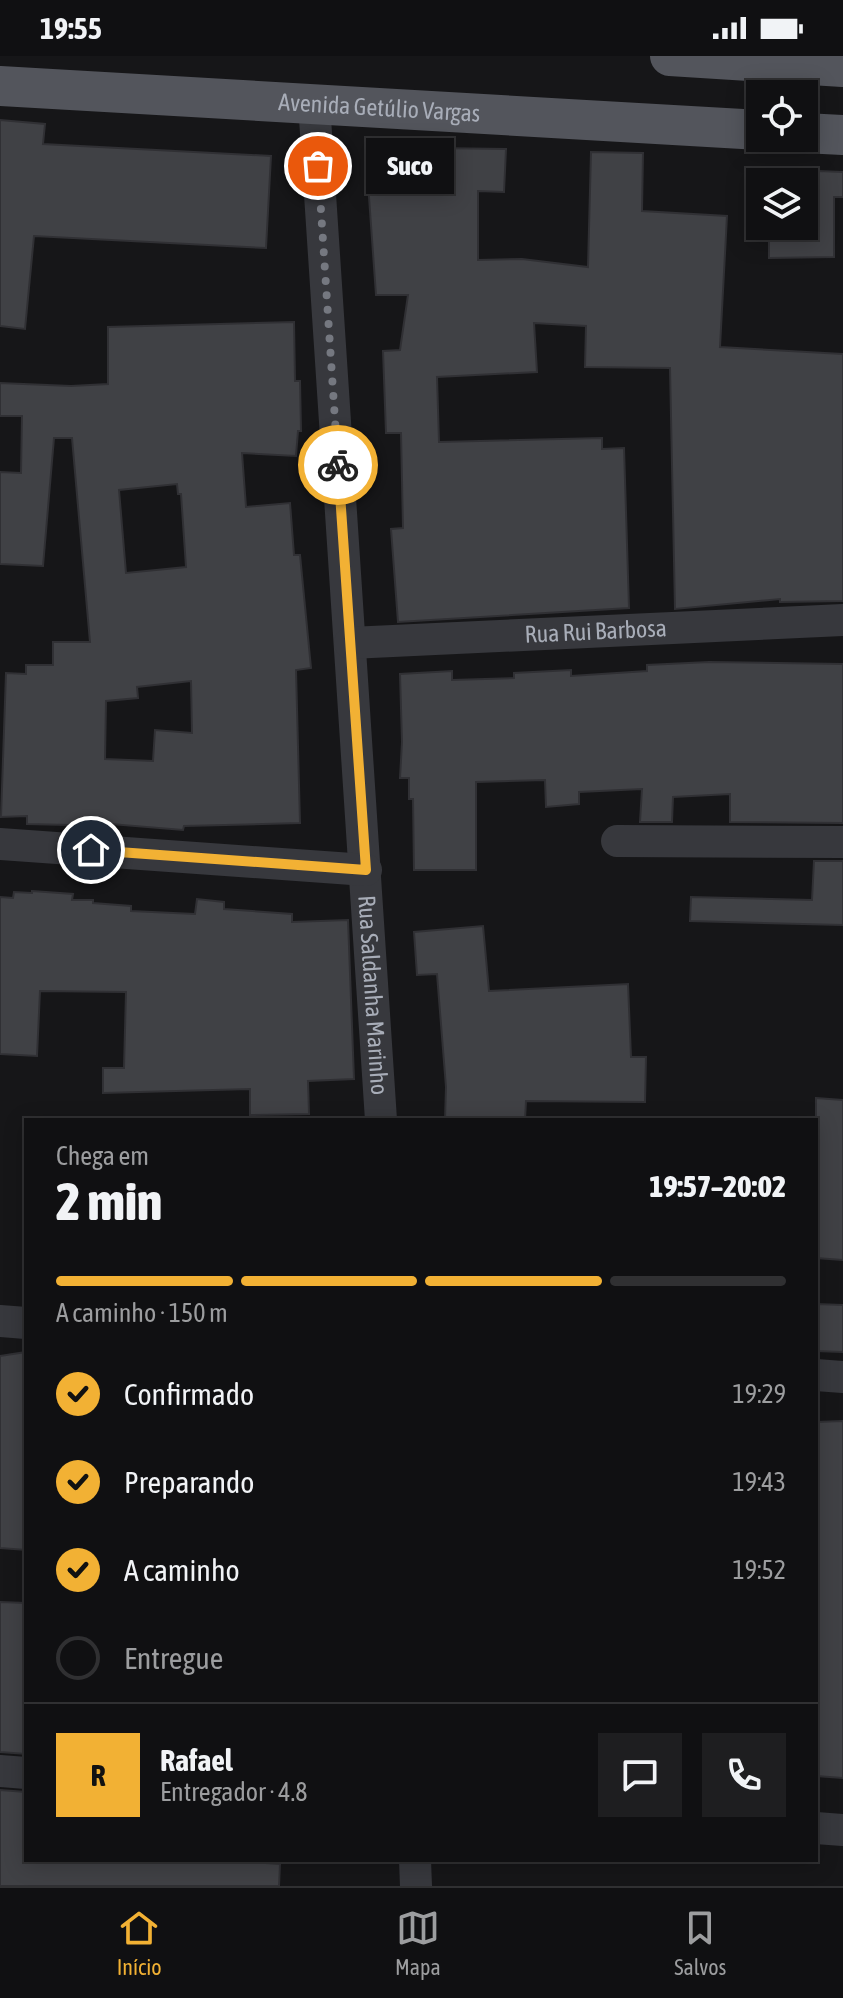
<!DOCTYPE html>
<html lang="pt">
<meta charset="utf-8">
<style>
:root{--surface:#101012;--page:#1e1e20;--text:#f1f3f6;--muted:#9c9d9f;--line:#303032;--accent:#f2b134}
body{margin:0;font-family:"Asap Condensed",sans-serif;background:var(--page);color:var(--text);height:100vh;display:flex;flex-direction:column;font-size:30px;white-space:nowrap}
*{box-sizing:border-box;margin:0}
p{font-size:26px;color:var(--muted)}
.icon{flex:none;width:44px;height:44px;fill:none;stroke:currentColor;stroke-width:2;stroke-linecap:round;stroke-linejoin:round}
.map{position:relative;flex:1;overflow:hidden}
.drawer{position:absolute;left:24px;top:1062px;width:794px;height:744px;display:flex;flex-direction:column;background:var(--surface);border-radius:0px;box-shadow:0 4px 20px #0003,0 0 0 2px var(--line)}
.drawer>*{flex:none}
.buttons{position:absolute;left:746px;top:24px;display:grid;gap:16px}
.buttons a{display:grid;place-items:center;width:72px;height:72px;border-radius:0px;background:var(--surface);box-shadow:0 4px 20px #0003,0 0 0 2px var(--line);font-size:40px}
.pin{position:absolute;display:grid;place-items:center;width:68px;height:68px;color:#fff;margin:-34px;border:4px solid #fff;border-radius:50%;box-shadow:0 2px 8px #0007}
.courier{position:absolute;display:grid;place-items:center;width:80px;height:80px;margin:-40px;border:6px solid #f2b134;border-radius:50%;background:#fff;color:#222;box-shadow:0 2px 10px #0007}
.bubble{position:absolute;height:56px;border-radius:0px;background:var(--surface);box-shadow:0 4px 20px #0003,0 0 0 2px var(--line);font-size:26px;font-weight:800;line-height:56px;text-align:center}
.summary em{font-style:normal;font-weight:800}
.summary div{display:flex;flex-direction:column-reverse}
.summary{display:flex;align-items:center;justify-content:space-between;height:136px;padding:0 32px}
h1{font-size:52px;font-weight:800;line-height:60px}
.bar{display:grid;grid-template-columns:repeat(4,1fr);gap:12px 8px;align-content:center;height:96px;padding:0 32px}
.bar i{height:10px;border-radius:6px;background:var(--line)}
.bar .selected{background:var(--accent)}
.bar p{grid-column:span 4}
.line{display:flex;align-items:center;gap:20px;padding:0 32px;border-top:2px solid var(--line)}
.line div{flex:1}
.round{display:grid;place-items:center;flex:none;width:84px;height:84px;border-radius:0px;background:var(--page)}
ol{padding:0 32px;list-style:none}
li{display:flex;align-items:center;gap:24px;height:88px}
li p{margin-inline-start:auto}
li .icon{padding:8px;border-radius:50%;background:var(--accent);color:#111;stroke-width:4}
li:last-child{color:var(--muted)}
li i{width:44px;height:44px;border:4px solid var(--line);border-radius:50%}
.status{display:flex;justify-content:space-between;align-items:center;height:56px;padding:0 40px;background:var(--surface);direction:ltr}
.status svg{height:22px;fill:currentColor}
.tabs{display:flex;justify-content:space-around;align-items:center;height:112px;border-top:2px solid var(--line);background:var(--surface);font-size:22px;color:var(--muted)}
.tabs a{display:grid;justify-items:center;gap:4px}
.tabs .selected{color:var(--accent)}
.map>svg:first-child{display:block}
</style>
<div class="status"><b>19:55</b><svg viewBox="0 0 49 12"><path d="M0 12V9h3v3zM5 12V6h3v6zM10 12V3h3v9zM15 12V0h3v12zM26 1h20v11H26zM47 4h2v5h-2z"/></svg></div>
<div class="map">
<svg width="843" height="1830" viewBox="0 0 843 1830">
<rect width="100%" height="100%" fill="#161618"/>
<path fill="#404145" stroke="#303034" stroke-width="2" fill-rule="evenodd" d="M0,64l45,4 -2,20 228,12 -5,92 -232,-12 -9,93 -25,-3z
M433,92l73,1 -2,43 -26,-1v69l44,-1 66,8 3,-115 52,1 -1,58 85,5 -7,131 123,7v247l-63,1v-3l-105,10 -5,-241 -85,-1 1,-41 -52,-3 3,49 -100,5 2,65 163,-4v11l22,-1 5,160 -231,14 -7,-93 12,-1 -2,-95h-15l-3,-82 17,-1 8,-55h-32l-10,-140 67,-5z
M767,113l76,3v25h-9v60l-65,1v-32h35v-44h-36z
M294,266l1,59h5l1,50h-3l-2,25 -54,-3 4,54 44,-4 4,52h6l11,113 -15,2 4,153 -116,3 -1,4 -72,-6v9l-41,-3v-5l-43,-1v-8l-26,1 5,-144 20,1v-9h27v-23h37l-18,-204h-18l-11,128 -43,-2v-92l21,1 1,-57h-22v-33l71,3 37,-2v-57zM177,428l1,10h3l5,73 -60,6 -7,-83zM191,625l1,52 -37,-3 -2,31 -48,-2 1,-58 32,-3 -1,-11z
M709,606l134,2v159l-113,-1v-28l-57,3 -1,25h-32l2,-33 -63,3v12l-33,3 -1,-27 -69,2v88h-62l-1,-71h-4v-21h-9l2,-36 -2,-68 52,-3v9l62,-2v-5l57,-3v6l76,-5v-6z
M814,805h29v64l-153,-4 1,-24 121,3z
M32,835l41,3 -1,6h21v3l38,3v5l64,3 2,-15 27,3v7l68,5v8l56,-2 6,159 -46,2 1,33 -59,1v-26l-147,4v-25h21l2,-76 -86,-1 -3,65 -37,-2v-157l13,1 1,-6 18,1z
M483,870l6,65 139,-7 3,73h15l-1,45 -119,-1 -1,19h-80l1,-33 -9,-113 -20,1 -3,-43z
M816,1042l27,2v160l-27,-2z
M816,1248l27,1v47l-27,-1z
M26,1296v198l-26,-2v-192z
M843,1365v357l-27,-2v-354z
M0,1546l26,1v151l-26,-2z
M0,1734l26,2v68h195l59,4 -1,22h-279z"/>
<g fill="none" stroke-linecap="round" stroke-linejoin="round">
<g stroke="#37383d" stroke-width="32">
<path id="s1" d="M314,47l67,1017"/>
<path id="s2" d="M350,587l493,-23"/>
<path d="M617,785l226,1"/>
<path d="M0,788l366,26"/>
<path d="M0,1265l26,2"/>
<path d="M816,1319l27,2"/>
<path d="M0,1715l26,2"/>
<path d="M816,1772l27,2"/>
<path d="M415,1804l1,26"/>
</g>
<g stroke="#53555c" stroke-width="40">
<path d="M670,0l173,11"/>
<path id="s3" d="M0,30l760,44"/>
<path d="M804,77l39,2"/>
</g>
</g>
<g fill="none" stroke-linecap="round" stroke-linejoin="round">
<path stroke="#757880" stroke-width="8" stroke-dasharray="0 14.4" d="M318,110l20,299"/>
<path stroke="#f2b134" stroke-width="10" d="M91,794l275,20 -28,-405"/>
</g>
<g text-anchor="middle" stroke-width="8" stroke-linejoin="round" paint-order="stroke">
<g font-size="24" fill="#a8adb8" stroke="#111113">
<text dy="8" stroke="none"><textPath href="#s3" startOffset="380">Avenida Getúlio Vargas</textPath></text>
<text dy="8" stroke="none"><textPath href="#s2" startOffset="246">Rua Rui Barbosa</textPath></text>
<text dy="8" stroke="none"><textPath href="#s1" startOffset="894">Rua Saldanha Marinho</textPath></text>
</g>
</g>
</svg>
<div class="buttons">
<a><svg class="icon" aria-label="locate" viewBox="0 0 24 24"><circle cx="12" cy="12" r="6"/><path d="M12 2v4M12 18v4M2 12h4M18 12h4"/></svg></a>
<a><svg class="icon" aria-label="layers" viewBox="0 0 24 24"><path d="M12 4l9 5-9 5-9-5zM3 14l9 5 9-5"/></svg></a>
</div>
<div class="pin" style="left:318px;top:110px;background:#ea580c"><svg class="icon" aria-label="bag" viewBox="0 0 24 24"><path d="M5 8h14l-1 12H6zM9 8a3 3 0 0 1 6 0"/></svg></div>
<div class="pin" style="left:91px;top:794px;background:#1f2937"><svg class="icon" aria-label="home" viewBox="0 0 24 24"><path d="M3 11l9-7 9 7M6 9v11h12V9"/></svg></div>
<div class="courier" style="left:338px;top:409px"><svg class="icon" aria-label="bike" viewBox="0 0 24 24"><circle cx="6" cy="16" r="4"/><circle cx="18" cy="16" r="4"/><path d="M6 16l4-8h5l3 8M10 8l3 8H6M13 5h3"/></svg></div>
<div class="bubble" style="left:366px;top:82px;width:88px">Suco</div>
<section class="drawer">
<div class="summary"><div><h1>2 min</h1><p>Chega em</p></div><em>19:57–20:02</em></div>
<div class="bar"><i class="selected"></i><i class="selected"></i><i class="selected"></i><i></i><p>A caminho · 150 m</p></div>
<ol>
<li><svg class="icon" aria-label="check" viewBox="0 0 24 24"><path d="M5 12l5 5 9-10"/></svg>Confirmado<p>19:29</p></li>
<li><svg class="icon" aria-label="check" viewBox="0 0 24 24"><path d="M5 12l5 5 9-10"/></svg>Preparando<p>19:43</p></li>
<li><svg class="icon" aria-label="check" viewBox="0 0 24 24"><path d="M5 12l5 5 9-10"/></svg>A caminho<p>19:52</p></li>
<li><i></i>Entregue</li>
</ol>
<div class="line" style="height:144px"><b class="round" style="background:var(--accent);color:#111">R</b><div><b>Rafael</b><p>Entregador · 4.8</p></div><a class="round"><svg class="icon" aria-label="chat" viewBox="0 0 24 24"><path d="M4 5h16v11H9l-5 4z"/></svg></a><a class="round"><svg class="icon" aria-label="phone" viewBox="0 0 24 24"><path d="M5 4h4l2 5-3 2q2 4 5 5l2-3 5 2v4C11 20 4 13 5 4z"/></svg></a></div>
</section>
</div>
<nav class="tabs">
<a class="selected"><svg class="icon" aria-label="home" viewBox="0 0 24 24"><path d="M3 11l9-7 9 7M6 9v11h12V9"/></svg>Início</a>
<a><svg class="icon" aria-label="map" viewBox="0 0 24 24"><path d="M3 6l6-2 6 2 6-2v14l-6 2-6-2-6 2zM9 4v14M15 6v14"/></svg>Mapa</a>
<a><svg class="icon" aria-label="saved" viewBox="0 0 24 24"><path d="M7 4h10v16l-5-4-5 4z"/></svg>Salvos</a>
</nav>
